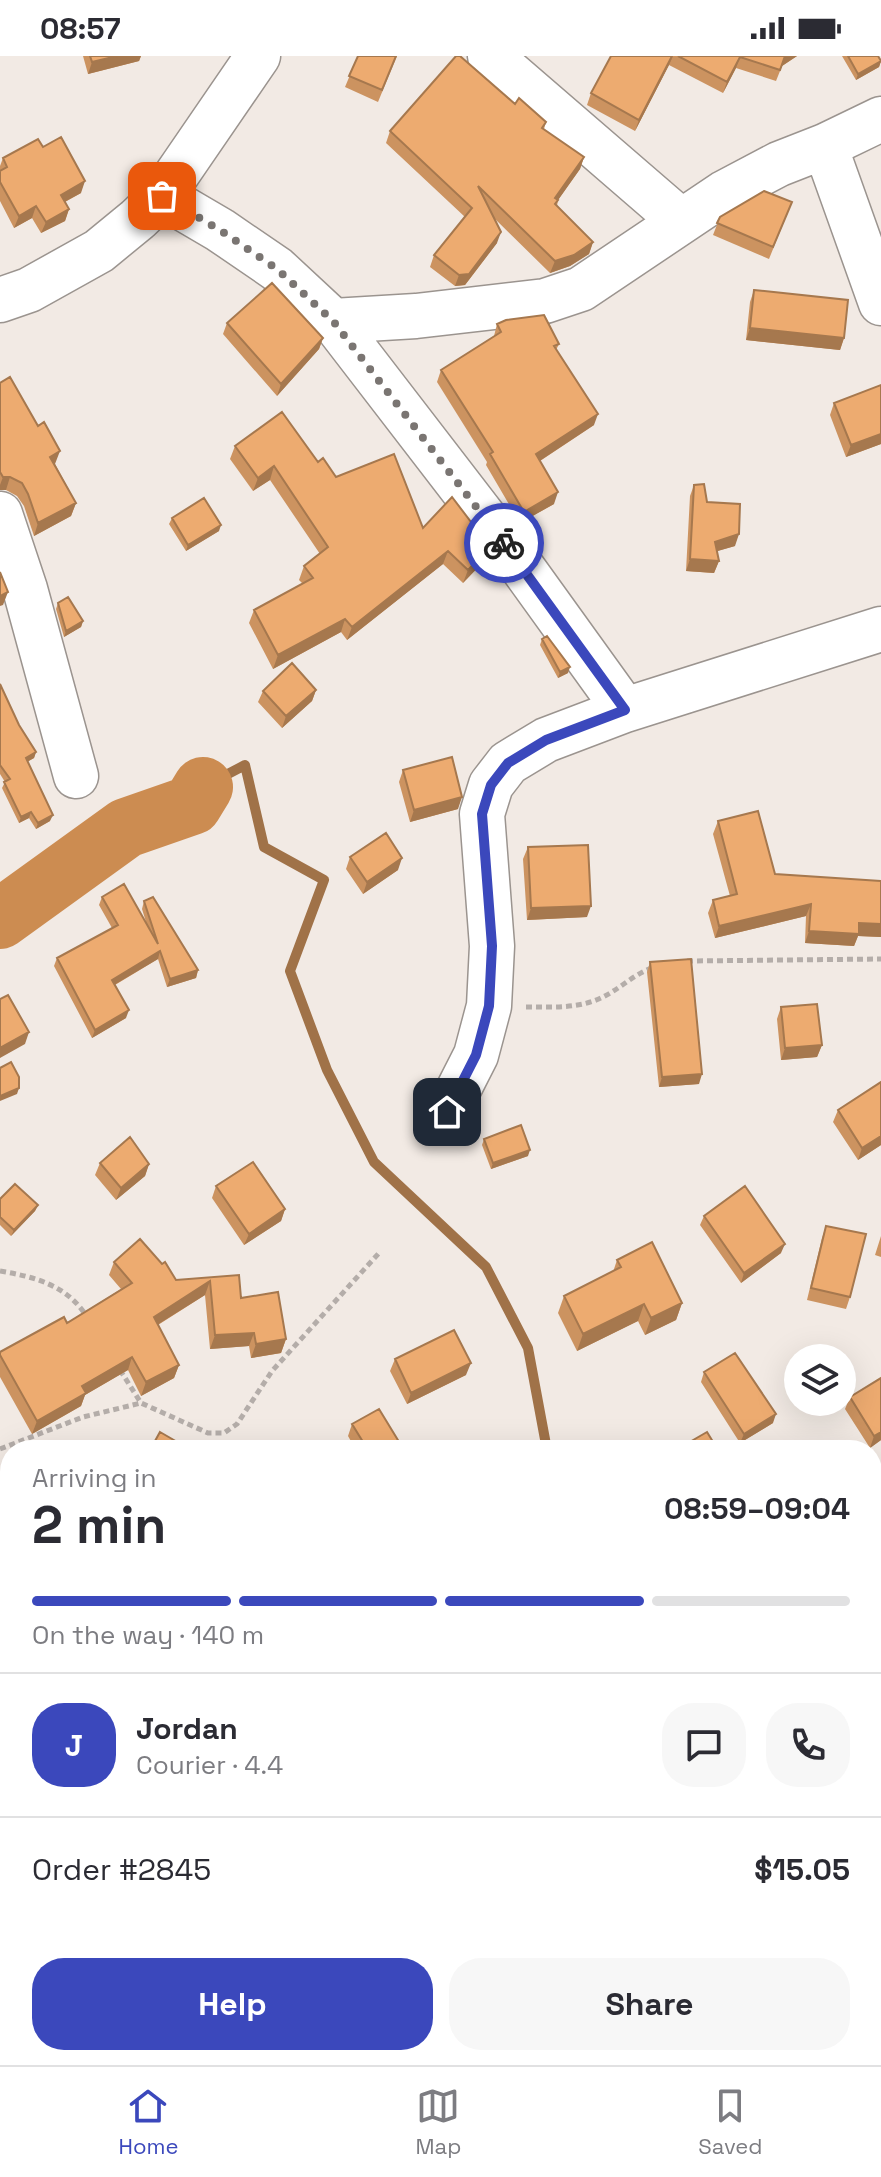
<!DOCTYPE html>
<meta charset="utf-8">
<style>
:root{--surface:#fff;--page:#f7f7f7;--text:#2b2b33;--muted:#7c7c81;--line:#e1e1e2;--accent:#3b48bc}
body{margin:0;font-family:"Space Grotesk",sans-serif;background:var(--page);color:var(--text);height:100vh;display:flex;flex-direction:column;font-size:30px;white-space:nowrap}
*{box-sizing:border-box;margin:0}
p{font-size:26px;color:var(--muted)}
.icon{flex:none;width:44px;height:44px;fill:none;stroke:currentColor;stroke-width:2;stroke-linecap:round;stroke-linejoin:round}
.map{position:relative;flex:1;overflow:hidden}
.sheet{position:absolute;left:0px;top:1384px;width:882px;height:626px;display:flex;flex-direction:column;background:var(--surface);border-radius:32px 32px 0 0;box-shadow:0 8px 32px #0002}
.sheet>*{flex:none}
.tools{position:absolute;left:784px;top:1288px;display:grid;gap:16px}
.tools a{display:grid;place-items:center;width:72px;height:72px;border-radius:50%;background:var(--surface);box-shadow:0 8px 32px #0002;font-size:40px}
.pin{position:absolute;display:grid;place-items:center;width:68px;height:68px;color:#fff;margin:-34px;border-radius:16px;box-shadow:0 4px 12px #0006}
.courier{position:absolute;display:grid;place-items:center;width:80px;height:80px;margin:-40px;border:6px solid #3b48bc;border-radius:50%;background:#fff;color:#222;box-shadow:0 2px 10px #0007}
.overview em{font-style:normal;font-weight:700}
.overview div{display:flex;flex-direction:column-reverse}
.overview{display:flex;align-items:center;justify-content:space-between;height:136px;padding:0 32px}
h1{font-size:52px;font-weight:700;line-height:60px}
.bar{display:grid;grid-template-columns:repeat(4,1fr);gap:12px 8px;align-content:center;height:96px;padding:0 32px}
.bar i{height:10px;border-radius:6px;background:var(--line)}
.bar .selected{background:var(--accent)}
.bar p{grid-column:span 4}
.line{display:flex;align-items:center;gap:20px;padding:0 32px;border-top:2px solid var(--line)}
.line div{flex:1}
.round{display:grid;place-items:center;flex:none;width:84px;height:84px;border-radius:32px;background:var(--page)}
.action{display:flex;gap:16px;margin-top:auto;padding:16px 32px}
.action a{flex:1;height:92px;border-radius:32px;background:var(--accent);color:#fff;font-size:32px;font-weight:700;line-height:92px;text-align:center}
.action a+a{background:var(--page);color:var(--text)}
.status{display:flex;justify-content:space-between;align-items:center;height:56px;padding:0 40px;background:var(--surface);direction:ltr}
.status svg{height:22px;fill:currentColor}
.menu{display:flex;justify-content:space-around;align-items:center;height:112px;border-top:2px solid var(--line);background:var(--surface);font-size:22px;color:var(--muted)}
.menu a{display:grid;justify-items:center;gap:4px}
.menu .selected{color:var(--accent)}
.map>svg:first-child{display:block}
</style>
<div class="status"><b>08:57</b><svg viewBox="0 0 49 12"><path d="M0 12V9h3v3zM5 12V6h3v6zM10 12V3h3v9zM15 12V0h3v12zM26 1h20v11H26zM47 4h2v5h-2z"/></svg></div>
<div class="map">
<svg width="881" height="2009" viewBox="0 0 881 2009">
<rect width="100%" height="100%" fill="#f2eae4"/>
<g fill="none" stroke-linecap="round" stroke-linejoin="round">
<path stroke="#a07248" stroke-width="10" d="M203,731l42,-22 19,82 60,33 -34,91 37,99 47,92 112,105 42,81 19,102
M872,1597l9,16"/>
<path stroke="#cc8c51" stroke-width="60" d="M0,863l126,-91 66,-23 11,-18"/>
<g stroke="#9b948f" stroke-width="47">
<path id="minor" d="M490,0l191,165
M825,90l56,157
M162,140l58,34 57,39 56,52 184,239 108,150
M0,244l29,-10 70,-39 39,-32 24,-23 96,-140
M333,265l83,-5 129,-15 36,-12 143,-96 55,-29 46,-18 56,-27
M0,458l25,75 51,187
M447,1056l29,-57 13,-49 3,-60 -10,-132 9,-29 17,-22 38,-23 79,-30 256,-81
M637,2009l43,-9"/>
</g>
<path stroke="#b4ada9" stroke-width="5" stroke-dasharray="6 4" stroke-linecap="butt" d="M687,905l194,-2
M526,951c26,0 53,2 77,-10 18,-9 31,-23 51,-30
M0,1215c35,6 67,14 87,46
M120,1314l21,33 67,30h16l13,-9 35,-53 107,-118
M0,1393l83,-32 58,-14
M38,2000v9"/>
<use href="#minor" stroke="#fff" stroke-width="44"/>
</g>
<path fill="#cc9360" d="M83,0h58l-2,5 -51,13z
M358,0h39l-19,46 -33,-15z
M611,0h186l-15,10 -6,15 -40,-13 -13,25 -54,-28 -34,66 -48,-26 4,-12z
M842,0h36l3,5 -2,6 -23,13z
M515,48l31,18 -2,7 40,28 -4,12 -22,31 -1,6 36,36 -4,12 -19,12 -20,7 -56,-55 3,25 -32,42 -10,1 -25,-19 4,-12 31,-38 -79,-74 4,-12z
M43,91l38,46 -16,9 4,7 -4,12 -24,12 -9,-15 -18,10 -14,-27v-35l3,-8z
M792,146l-23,57 -56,-24 7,-18z
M754,234l90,48 -4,12 -94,-10 4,-38z
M227,267l96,15 -4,11 -42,47 -54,-62z
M497,268l62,20 -3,6 38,75 -54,36 14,43 -34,19 -34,-58 1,-3 -50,-80 4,-12 53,-34z
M0,327l55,81 21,39 -5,13 -37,20 -10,-30 -7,-10 -11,-6h-6z
M881,329v59l-35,13 -16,-42 4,-12z
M235,390l83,16 18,15 87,51 67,19 -5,13 -22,23 -20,-19 -96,76 -6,-8 -68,37 -24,-46 5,-13 49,-26 -4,-4 5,-14 16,-12 -50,-74 -17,11 -23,-32z
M694,429l13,17 28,44 -18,5 2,10 -5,12 -28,-2 4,-75z
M172,462l47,13 -33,20 -17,-27z
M58,547l25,18 -2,6 -17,10 -8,-28z
M542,583l26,34 -10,5 -18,-33z
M0,628l19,41 17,27 -2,6 -7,4 23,59 -14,8 -7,-11 -10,5 -17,-35 3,-6 -5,-8z
M316,634l-4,11 -30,27 -24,-26 5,-11z
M403,714l55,39 -48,13 -11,-40z
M718,765l57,53 106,7v56l-23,-1 -4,10 -49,-3 1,-27 -91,22 -7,-25 5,-13 17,-4 -17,-62z
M528,791l59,70 -60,3 -4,-61z
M350,801l48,13 -35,24 -17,-25z
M102,841l44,25 -4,-13 2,-8 54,69 -2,8 -29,9 -9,-28 -43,26 11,33 -34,20 -38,-72 3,-8 55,-30 -13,-23z
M650,906l49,122 -40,3 -12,-115z
M781,951l41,38 -5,12 -36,3 -4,-41z
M881,1026v63l-23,15 -25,-38 5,-12z
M484,1083l44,17 -37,13 -9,-24z
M100,1107l49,1 -4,12 -29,24 -21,-25z
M216,1130l69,23 -4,12 -37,24 -32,-47z
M0,1143l38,6 -3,6 -24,25 -11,-11z
M704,1160l77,37 -40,30 -41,-58z
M826,1170l24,71 -4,12 -39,-9 15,-62z
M881,1180v21l-6,-2z
M617,1204l65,43 -6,17 -31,15 -7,-14 -61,30 -19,-38 6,-17 49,-24z
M114,1206l62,18 63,-5 2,23 45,41 -5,14 -30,5 -2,-12 -39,3 -5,-54 -47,30 21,40 -5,13 -33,18 -13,-26 -43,25 -4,11 -49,28 -32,-57v-25l67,-29 54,-34 -12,-14z
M395,1303l71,16 -59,29 -17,-33z
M704,1316l69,51 -33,20 -39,-61z
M850,1341l31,43 -11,8 -25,-39z
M352,1368l52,26h-48l-8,-14z
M10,1570v239l-6,-146 -4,-1v-81l3,-7z
M0,1818l10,10v111l-10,-16z
M172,2000h84l-7,9h-74l-5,-3z"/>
<path fill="#a6784e" d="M117,0h24l-2,5 -51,13 4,-12z
M673,0l-4,9 -34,66 4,-11z
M785,0h12l-15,10z
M740,1l-4,11 -13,25 4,-11z
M881,5l-2,6 -23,13 2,-6z
M584,101l-4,12 -29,41 4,-12z
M85,125l-4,12 -24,13 4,-11z
M36,150l-4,12 -18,10 5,-12z
M69,153l-4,12 -24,12 5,-11z
M501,176l-4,11 -32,42 -10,1 4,-11z
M593,186l-4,12 -19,12 -20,7 5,-12z
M750,272l94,10 -4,12 -94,-10z
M323,282l-4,11 -42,47 4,-12z
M598,358l-4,11 -62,41 4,-12z
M881,378v10l-35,13 5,-12z
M60,395l-5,13 -9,5 4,-12z
M274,410l-4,14 -17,11 5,-13z
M3,421h7l-4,13h-6v-5z
M558,436l-4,12 -34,19 4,-11z
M76,447l-5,13 -37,20 4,-13z
M221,469l-2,6 -33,20 2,-6z
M739,478l-4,12 -24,7 4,-11z
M490,491l-5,13 -22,23 5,-13z
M448,495l-5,13 -96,76 5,-13z
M690,503l29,2 -5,12 -28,-2z
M8,536l-5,13 -3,1v-10z
M345,563l-4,13 -68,37 5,-14z
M83,565l-2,6 -17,10 2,-6z
M570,611l-2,6 -10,5 2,-6z
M316,634l-4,11 -30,27 4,-12z
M36,696l-2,6 -11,6 3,-6z
M462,741l-4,12 -48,13 4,-12z
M31,756l-2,6 -10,5 2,-6z
M53,759l-3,6 -14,8 2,-6z
M402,802l-4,12 -35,24 4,-12z
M811,848l-5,12 -91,22 4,-12z
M591,850l-4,11 -60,3 4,-12z
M859,867l22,1v13l-23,-1 -4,10 -49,-3 4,-12z
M160,895l-2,8 -49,29 3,-8z
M198,914l-2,8 -29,9 3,-8z
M129,954l-3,8 -34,20 3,-8z
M29,976l-4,12 -25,14v-10z
M822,989l-5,12 -36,3 4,-12z
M702,1018l-3,10 -40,3 3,-10z
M19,1032l-2,6 -17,7v-5z
M881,1080v9l-23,15 4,-12z
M530,1094l-2,6 -37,13 2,-6z
M149,1108l-4,12 -29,24 5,-12z
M38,1149l-3,6 -24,25 3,-6z
M285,1153l-4,12 -37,24 5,-11z
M785,1188l-4,9 -40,30 3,-10z
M210,1225l-5,14 -56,35 5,-13z
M682,1247l-6,17 -31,15 6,-17z
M644,1248l-6,17 -61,30 6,-17z
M254,1277l-5,13 -39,3 5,-14z
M286,1283l-5,14 -30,5 5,-14z
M132,1301l-4,13 -43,25 -4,11 -49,28 5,-13 45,-35z
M471,1307l-5,12 -59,29 4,-11z
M179,1309l-5,13 -33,18 5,-14z
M776,1358l-3,9 -33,20 4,-9z
M881,1376v8l-11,8 4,-12z
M0,1651l10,1v11l-10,-1z
M10,1800v9l-10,6v-9z
M252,2000h4l-7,9h-4z"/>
<path fill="#edab70" stroke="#a6784e" stroke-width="2" d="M90,0h27l-25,6z
M358,0h38l-14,34 -33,-14z
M456,0h4l55,48 4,-6 27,24 -4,6 42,29 -29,41 3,2 -3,4 38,38 -19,13 -19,6 -77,-75 23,46 -32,42 -10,1 -25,-20 38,-47 -82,-77z
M611,0h61l-33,64 -48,-27z
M678,0h107l-5,14 -40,-13 -13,25z
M848,0h30l3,5 -23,13z
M61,81l24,44 -24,14 8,14 -23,13 -10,-16 -17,10 -19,-34v-11l7,-4 -4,-9 35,-19 5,8z
M764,135l28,11 -19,45 -56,-24 3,-6z
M272,227l51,55 -42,46 -54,-61z
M754,234l94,10 -4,38 -94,-10z
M544,259l15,29 -5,2 44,68 -62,40 22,38 -34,20 -34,-58 3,-2 -52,-82 60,-38 -4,-8 9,-4z
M10,321l28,49 6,-4 16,29 -10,6 26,46 -38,20 -10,-29 -6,-11 -12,-6h-7l-3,-5v-89z
M881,329v49l-30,11 -17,-42z
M282,356l36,50 5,-4 13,19 58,-23 29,74 29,-31 38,50 -22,23 -20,-19 -96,76 -7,-8 -67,36 -24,-45 59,-32 -9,-12 24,-19 -54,-81 -16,12 -23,-32z
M704,428l3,18 33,2 -1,30 -24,8 4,19 -29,-2 4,-74z
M204,442l17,27 -33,20 -16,-27z
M0,516l8,20 -8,4z
M68,541l15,24 -17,10 -8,-28z
M547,580l23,31 -10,5 -18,-33z
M292,607l24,27 -30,26 -23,-25z
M0,628l19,41 17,27 -10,6 27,57 -15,8 -7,-11 -10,5 -17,-35 6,-3 -10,-14z
M452,701l10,40 -48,13 -11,-40z
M758,755l17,63 106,7v43l-22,-1v11l-50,-3 2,-27 -92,22 -6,-26 24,-6 -19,-73z
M386,777l16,25 -35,24 -17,-25z
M588,789l3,61 -60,2 -3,-61z
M124,828l34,60 -14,-43 9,-4 45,73 -28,9 -10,-28 -48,29 17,30 -34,20 -38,-72 61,-33 -16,-28z
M691,903l11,115 -40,3 -12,-115z
M8,939l21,37 -29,16v-49z
M817,948l5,41 -37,3 -4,-41z
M11,1006l8,15v11l-19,8v-28z
M881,1026v54l-19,12 -24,-38z
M521,1069l9,25 -37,13 -9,-24z
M130,1081l19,27 -28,24 -21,-25z
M253,1106l32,47 -36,25 -33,-48z
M15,1128l23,21 -24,25 -14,-13v-18z
M745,1130l40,58 -41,29 -40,-57z
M826,1170l40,8 -16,63 -39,-9z
M140,1183l22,25 3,-2 11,18 63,-5 2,23 37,-6 8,47 -30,5 -2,-11 -39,2 -5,-54 -56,36 25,48 -33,17 -14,-25 -50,29 4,7 -49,28 -37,-66v-3l64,-35 3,6 65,-40 -18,-21z
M652,1186l30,61 -31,15 -7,-14 -61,30 -19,-38 57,-29 -4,-7z
M454,1274l17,33 -60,30 -16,-34z
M735,1297l41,61 -32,20 -40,-62z
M881,1322v54l-7,4 -24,-39z
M379,1353l25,41h-36l-16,-26z
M160,1376l31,18h-41z
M707,1376l11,18h-42z
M10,1570v9l-7,-5z
M0,1586l10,1v65l-10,-1z
M10,1657v67l-3,3 3,5v68l-10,6v-139z
M0,1818l10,10v93l-10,-16z
M182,2000h70l-7,9h-51z
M461,2000h57l-2,9h-56z
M729,2000h114l1,9h-148l6,-4z"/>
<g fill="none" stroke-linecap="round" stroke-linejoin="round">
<path stroke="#7a7572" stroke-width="8" stroke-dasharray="0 14.4" d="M162,140l58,34 57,39 56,52 171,222"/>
<path stroke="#3b48bc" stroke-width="10" d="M447,1056l29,-57 13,-49 3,-60 -10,-132 9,-29 17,-22 38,-23 79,-30 -121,-167"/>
</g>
</svg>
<div class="tools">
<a><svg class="icon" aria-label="layers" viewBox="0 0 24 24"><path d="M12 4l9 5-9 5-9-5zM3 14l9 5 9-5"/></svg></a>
</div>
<div class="pin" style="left:162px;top:140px;background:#ea580c"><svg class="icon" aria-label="bag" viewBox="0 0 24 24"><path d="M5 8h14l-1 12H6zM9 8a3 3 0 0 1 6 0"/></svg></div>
<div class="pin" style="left:447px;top:1056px;background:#1f2937"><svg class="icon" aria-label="home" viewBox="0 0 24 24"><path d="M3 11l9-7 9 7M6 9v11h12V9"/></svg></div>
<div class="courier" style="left:504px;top:487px"><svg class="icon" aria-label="bike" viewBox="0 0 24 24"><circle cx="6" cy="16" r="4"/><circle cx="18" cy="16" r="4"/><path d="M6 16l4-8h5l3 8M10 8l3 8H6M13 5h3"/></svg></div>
<section class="sheet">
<div class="overview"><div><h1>2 min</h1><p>Arriving in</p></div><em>08:59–09:04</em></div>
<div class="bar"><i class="selected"></i><i class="selected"></i><i class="selected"></i><i></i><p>On the way · 140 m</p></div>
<div class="line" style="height:144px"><b class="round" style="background:var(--accent);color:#fff">J</b><div><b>Jordan</b><p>Courier · 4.4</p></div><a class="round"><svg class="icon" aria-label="chat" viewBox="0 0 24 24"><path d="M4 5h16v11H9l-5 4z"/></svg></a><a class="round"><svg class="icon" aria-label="phone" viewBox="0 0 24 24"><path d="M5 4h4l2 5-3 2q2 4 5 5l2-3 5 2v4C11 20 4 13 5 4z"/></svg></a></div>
<div class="line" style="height:104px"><div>Order #2845</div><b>$15.05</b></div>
<div class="action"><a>Help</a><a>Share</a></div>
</section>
</div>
<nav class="menu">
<a class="selected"><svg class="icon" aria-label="home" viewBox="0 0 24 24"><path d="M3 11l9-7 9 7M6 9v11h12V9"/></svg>Home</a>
<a><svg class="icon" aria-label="map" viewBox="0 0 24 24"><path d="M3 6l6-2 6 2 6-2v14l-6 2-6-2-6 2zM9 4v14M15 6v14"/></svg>Map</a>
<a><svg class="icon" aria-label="saved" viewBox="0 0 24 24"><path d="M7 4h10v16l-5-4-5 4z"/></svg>Saved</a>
</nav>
